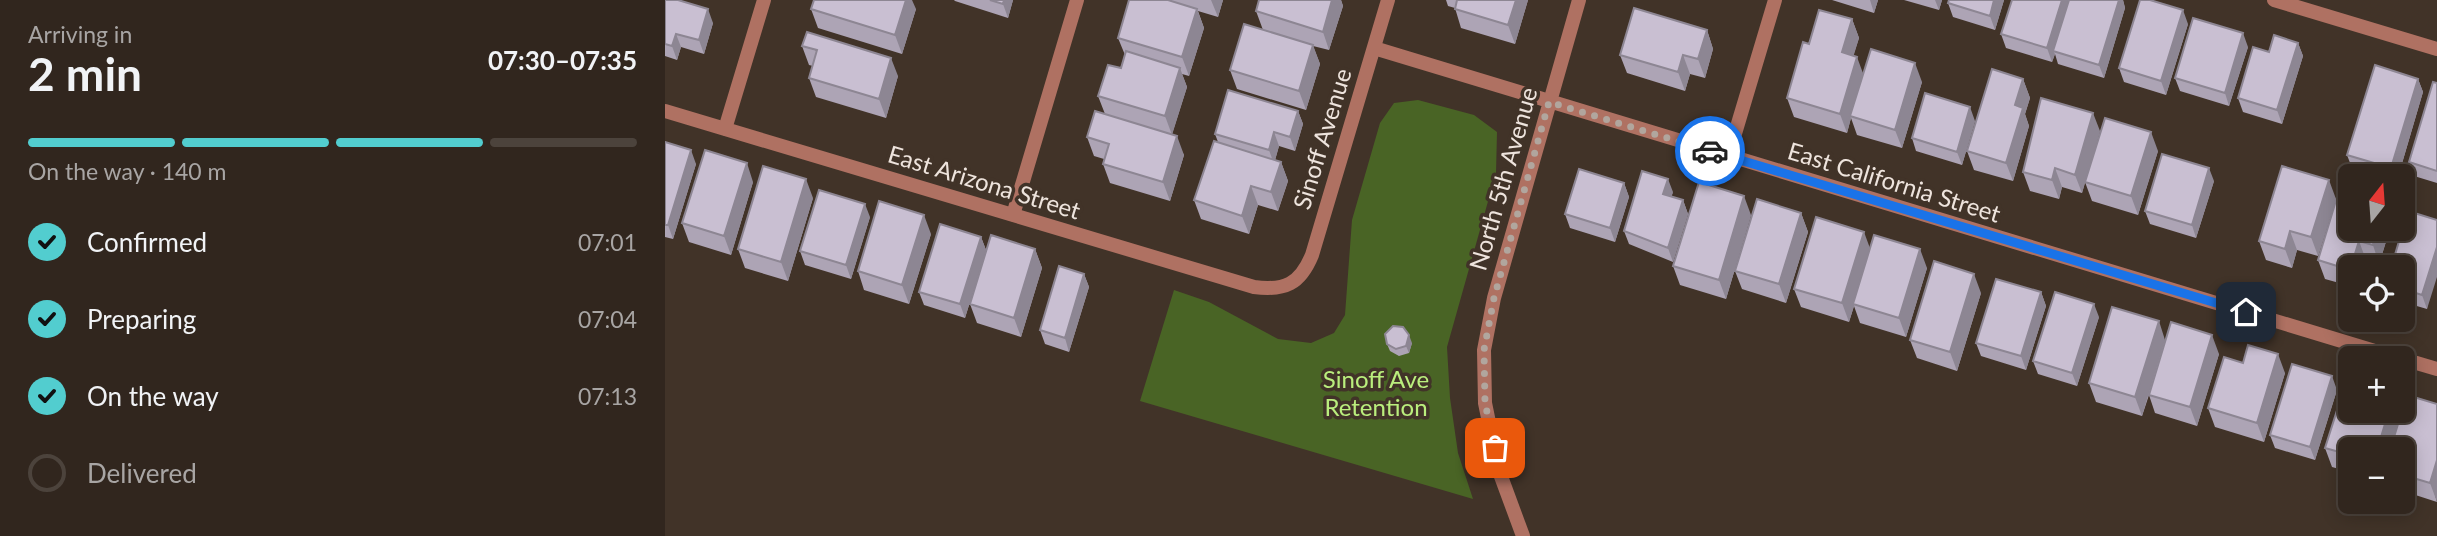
<!DOCTYPE html>
<meta charset="utf-8">
<style>
:root{--surface:#31261e;--page:#392e27;--text:#f1f3f6;--muted:#a8a5a4;--line:#4c433c;--accent:#52cdcf}
body{margin:0;font-family:Lato,sans-serif;background:var(--page);color:var(--text);height:100vh;display:flex;flex-direction:column;font-size:26px;white-space:nowrap}
*{box-sizing:border-box;margin:0}
p{font-size:23px;color:var(--muted)}
.icon{flex:none;width:38px;height:38px;fill:none;stroke:currentColor;stroke-width:2;stroke-linecap:round;stroke-linejoin:round}
.map{position:relative;flex:1;overflow:hidden}
.details{display:flex;flex-direction:column;background:var(--surface);width:665px}
.details>*{flex:none}
.needle{width:46px;rotate:17deg}
.controls{position:absolute;left:1673px;top:164px;display:grid;gap:14px}
.controls a{display:grid;place-items:center;width:77px;height:77px;border-radius:10px;background:var(--surface);box-shadow:0 4px 18px #0003,0 0 0 2px var(--line);font-size:35px}
.pin{position:absolute;display:grid;place-items:center;width:60px;height:60px;color:#fff;margin:-30px;border-radius:14px;box-shadow:0 4px 10px #0006}
.courier{position:absolute;display:grid;place-items:center;width:70px;height:70px;margin:-35px;border:5px solid #1a73e8;border-radius:50%;background:#fff;color:#222;box-shadow:0 2px 9px #0007}
.headline em{font-style:normal;font-weight:700}
.headline div{display:flex;flex-direction:column-reverse}
.headline{display:flex;align-items:center;justify-content:space-between;height:119px;padding:0 28px}
h1{font-size:46px;font-weight:700;line-height:52px}
.bar{display:grid;grid-template-columns:repeat(4,1fr);gap:10px 7px;align-content:center;height:84px;padding:0 28px}
.bar i{height:9px;border-radius:5px;background:var(--line)}
.bar .selected{background:var(--accent)}
.bar p{grid-column:span 4}
ol{padding:0 28px;list-style:none}
li{display:flex;align-items:center;gap:21px;height:77px}
li p{margin-inline-start:auto}
li .icon{padding:7px;border-radius:50%;background:var(--accent);color:#111;stroke-width:4}
li:last-child{color:var(--muted)}
li i{width:38px;height:38px;border:4px solid var(--line);border-radius:50%}
main{display:flex;flex:1;min-height:0}
.map>svg:first-child{display:block}
</style>
<main>
<section class="details">
<div class="headline"><div><h1>2 min</h1><p>Arriving in</p></div><em>07:30–07:35</em></div>
<div class="bar"><i class="selected"></i><i class="selected"></i><i class="selected"></i><i></i><p>On the way · 140 m</p></div>
<ol>
<li><svg class="icon" aria-label="check" viewBox="0 0 24 24"><path d="M5 12l5 5 9-10"/></svg>Confirmed<p>07:01</p></li>
<li><svg class="icon" aria-label="check" viewBox="0 0 24 24"><path d="M5 12l5 5 9-10"/></svg>Preparing<p>07:04</p></li>
<li><svg class="icon" aria-label="check" viewBox="0 0 24 24"><path d="M5 12l5 5 9-10"/></svg>On the way<p>07:13</p></li>
<li><i></i>Delivered</li>
</ol>
</section>
<div class="map">
<svg width="1772" height="536" viewBox="0 0 1772 536">
<rect width="100%" height="100%" fill="#413328"/>
<path fill="#496425" d="M753,100l56,15 23,17 -1,41 -49,174 3,51 8,55 15,46 -333,-98 34,-111 35,12 69,37 33,4 23,-10 11,-18 7,-95 28,-97 14,-20z"/>
<g fill="none" stroke-linecap="round" stroke-linejoin="round">
<path stroke="#af7162" stroke-width="14" d="M1609,0l163,49
M709,48l1027,311
M0,111l589,176c31,4 46,-3 58,-32l76,-255
M60,129l39,-129
M1063,157l47,-157
M348,215l64,-215
M1738,359l34,10
M858,536l-24,-65 -14,-68 -1,-53 10,-52 85,-298"/>
</g>
<path fill="#ada4b5" d="M0,0l48,23 -9,31 -23,-7 -4,13 -12,-4z
M289,0h59l-5,18 -53,-17z
M464,0h94l-5,17 -20,-6 6,17 -15,48 -7,-2 5,13 -15,47 12,21 -14,46 -60,-18 -7,-19 1,-5 -10,-3 -7,-19 18,-23 -7,-18 23,-28 4,-13 -7,-17z
M594,0h82l2,6 -14,44 -16,-4 7,18 -14,46 -69,-21 -7,-19 33,-40 -7,-19z
M781,0h82l-13,44 -54,-16 -6,-20 -7,-2z
M1167,0h46l-4,13z
M1239,0h38l-3,10z
M1339,0l-9,30 -42,-13 -5,-14z
M1347,0h111l2,8 -21,70 -46,-14 -3,-10 -3,8 -46,-14 -5,-14z
M146,9h105l-14,45 -84,-26z
M1187,19l7,19 -6,18 10,18 59,8 -20,66 -45,-13 -6,-17 -4,15 -53,-16 -7,-19 22,-54z
M1523,24l-22,71 -42,-13 -5,-14z
M1042,30l6,19 -8,29 -15,-4 -5,17 -58,-18 -7,-18z
M1633,43l5,13 -21,68 -39,-12 -5,-14 31,-46z
M137,46l96,30 -12,42 -70,-21 -7,-19 4,-12 -4,-1z
M1583,47l-19,59 -49,-15 -5,-13z
M1358,79l7,19 -5,16 4,12 -16,55 -39,-11 -7,-19z
M1753,79l5,13 -25,85h-18l-28,-9 -5,-13z
M1772,83v100l-23,-7 -5,-14z
M633,111l5,13 -8,27 -16,-5 -4,14 6,2 7,19 -10,30 -20,-6 -9,29 -48,-15 -7,-19 24,-58 -3,-8z
M1310,121l-13,44 -46,-14 -4,-13z
M1435,131l-18,62 -20,-6 -3,12 -29,-8 -7,-19z
M0,142l31,22 -23,75 -8,-2z
M1493,151l-20,64 -46,-14 -7,-19z
M1549,181l-18,57 -46,-14 -5,-13z
M88,182l-22,73 -42,-13 -7,-19z
M959,183l5,14 -14,45 -45,-14 -5,-14z
M1008,192l-2,5 12,3 5,14 -15,48 -44,-18 -5,-13z
M148,198l-25,83 -43,-13 -7,-19z
M1671,199l-18,57 -21,-6 -5,18 -26,-8 -7,-19z
M1136,213l7,19 -22,71 -44,-14 -7,-18z
M1086,215l-25,84 -46,-14 -7,-19z
M205,217l-19,62 -46,-14 -5,-14z
M1772,220l-10,89 -24,-7v-34z
M1685,229h40l-11,35 -13,-4 -16,8v18l-25,-7 -7,-19z
M266,234l-22,70 -45,-14 -6,-19z
M316,237l5,13 -21,68 -41,-13 -5,-13z
M370,249l7,19 -21,69 -44,-14 -7,-19z
M1205,249l57,19 -21,69 -46,-14 -6,-17 -5,16 -48,-15 -7,-18z
M419,274l5,13 -20,65 -24,-8 -5,-14z
M1376,292l5,14 -20,64 -45,-14 -5,-13z
M1316,293l-24,78 -40,-13 -7,-18z
M1434,317l-22,69 -39,-12 -5,-13z
M1500,340l54,14 -22,72 -42,-13 -6,-18 -7,21 -46,-14 -7,-19z
M747,343l-3,10 -10,3 -9,-5 -3,-7z
M1578,363l42,10 -21,69 -49,-15 -7,-19z
M1672,390l-22,70 -40,-12 -5,-13z
M1742,395l30,107 -34,-11v-41z
M1685,411l51,1 -11,38h-40v22l-18,-5 -7,-19z"/>
<path fill="#8d8693" d="M241,0h6l4,9 -14,45 -7,-19z
M339,0h9l-5,18 -5,-14z
M546,0h12l-5,17z
M667,0h9l2,6 -14,44 -6,-18z
M851,0h12l-13,44 -7,-19z
M1205,0h8l-4,13z
M1270,0h7l-3,10z
M1329,0h10l-9,30 -5,-14z
M1397,0h9l-18,51 2,3 -3,8 -5,-14z
M1454,0h4l2,8 -21,70 -5,-13z
M43,9l5,14 -9,31 -5,-14z
M532,9l7,19 -15,48 -7,-19z
M1518,10l5,14 -22,71 -5,-14z
M1187,19l7,19 -10,33 -7,-19z
M1042,30l6,19 -8,29 -7,-19z
M1578,33l5,14 -19,59 -4,-13z
M11,34l5,13 -4,13 -5,-14z
M1633,43l5,13 -21,68 -5,-14z
M648,45l7,19 -14,46 -7,-19z
M1018,55l7,19 -5,17 -7,-19z
M1192,57l7,19 -14,40 1,2 -4,15 -7,-19z
M226,58l7,18 -12,42 -7,-19z
M1250,63l7,19 -20,66 -7,-18z
M515,68l7,19 -15,48 -7,-19z
M1358,79l7,19 -5,16 4,12 -16,55 -7,-18 9,-58z
M1753,79l5,13 -25,85h-4l-3,-9z
M1305,107l5,14 -13,44 -5,-13z
M633,111l5,13 -8,27 -5,-14z
M1428,113l7,18 -18,62 -7,-18z
M609,132l5,14 -5,18 -5,-14z
M1486,132l7,19 -20,64 -7,-19z
M512,136l7,19 -14,46 -7,-19z
M26,150l5,14 -23,75 -5,-14z
M616,162l7,19 -10,30 -7,-19z
M82,163l6,19 -22,73 -7,-19z
M1390,168l7,19 -3,12 -7,-19z
M1544,168l5,13 -18,57 -4,-13z
M141,179l7,19 -25,83 -7,-19z
M1003,179l5,13 -5,16 -5,-14z
M1664,180l7,19 -18,57 -7,-19z
M959,183l5,14 -14,45 -5,-14z
M586,186l7,19 -9,29 -7,-18z
M1079,196l7,19 -25,84 -7,-19z
M1018,200l5,14 -15,48 -5,-14z
M200,204l5,13 -19,62 -5,-14z
M1136,213l7,19 -22,71 -7,-19z
M259,215l7,19 -22,70 -7,-19z
M1712,229h13l-11,35 -6,-19z
M1625,231l7,19 -5,18 -7,-19z
M1199,232l7,19 -22,71 -7,-19z
M316,237l5,13 -21,68 -5,-14z
M1694,241l7,19 -2,8h-13z
M1772,247v30l-10,32 -5,-14z
M370,249l7,19 -21,69 -7,-19z
M1255,249l7,19 -21,69 -7,-19z
M419,274l5,13 -20,65 -4,-14z
M1309,274l7,19 -24,78 -7,-19z
M1376,292l5,14 -20,64 -5,-14z
M1429,304l5,13 -22,69 -5,-13z
M1494,321l6,19 -23,76 -7,-19z
M744,335l3,8 -3,10 -3,-7z
M1547,335l7,19 -22,72 -7,-19z
M1613,354l7,19 -21,69 -7,-19z
M1667,376l5,14 -22,70 -5,-13z
M1724,411l12,1 -11,38h-13z
M1772,460v42l-7,-19z"/>
<path fill="#c9bfd2" stroke="#8d8693" stroke-width="2" d="M0,0h13l30,9 -9,31 -23,-6 -4,12 -7,-2z
M149,0h92l-11,35 -84,-26z
M325,0h14l-1,4z
M464,0h39l29,9 -15,48 -64,-19z
M594,0h73l-9,32 -67,-21z
M792,0h59l-8,25 -53,-16z
M1284,0h45l-4,16 -42,-13z
M1347,0h50l-15,48 -46,-14z
M1404,0h50l-20,65 -46,-14z
M1475,0h10l33,10 -22,71 -42,-13z
M969,8l73,22 -9,29 -15,-4 -5,17 -58,-17z
M1154,10l33,9 -10,33 15,5 -17,57 -53,-16 16,-56 6,2z
M1528,18l50,15 -18,60 -50,-15z
M579,24l69,21 -14,46 -69,-21z
M142,32l84,26 -12,41 -70,-21 8,-28 -15,-4z
M1609,35l24,8 -21,67 -39,-12 15,-51 16,5z
M1206,49l44,14 -20,67 -45,-14z
M461,51l54,17 -15,48 -67,-20 10,-31 13,3z
M1710,65l43,14 -27,89 -44,-13z
M1327,69l31,10 -8,26 8,3 -17,55 -39,-12z
M1768,82l4,1v88l-28,-9z
M563,90l70,21 -8,26 -16,-5 -5,18 -54,-16z
M1260,93l45,14 -13,45 -45,-14z
M1376,98l52,15 -18,62 -20,-7 -3,12 -29,-8z
M430,111l82,25 -14,46 -60,-18 6,-20 -22,-7z
M1440,118l46,14 -20,64 -46,-14z
M549,141l67,21 -10,30 -20,-6 -9,30 -48,-16z
M0,142l26,8 -23,75h-3z
M40,150l42,13 -23,73 -42,-13z
M1497,154l47,14 -17,57 -47,-14z
M98,166l43,13 -25,83 -43,-13z
M1617,166l47,14 -18,57 -21,-6 -5,18 -26,-8z
M914,169l45,14 -14,45 -45,-14z
M977,171l26,8 -5,15 20,6 -15,48 -44,-17z
M1679,174l8,3h-2v52h27l-4,16 -14,-4 -9,29 -32,-10z
M1034,182l45,14 -25,84 -46,-14z
M154,190l46,14 -19,61 -46,-14z
M1092,199l44,14 -22,71 -44,-13z
M214,201l45,14 -22,70 -44,-14z
M1743,211l29,9v27l-15,48 -19,-6v-21h-12z
M1151,217l48,15 -22,71 -48,-14z
M275,224l41,13 -21,67 -41,-12z
M326,235l44,14 -21,69 -44,-14z
M1209,235l46,14 -21,69 -46,-14z
M1269,261l40,13 -24,78 -40,-12z
M394,266l25,8 -19,64 -25,-8z
M1331,279l45,13 -20,64 -45,-13z
M1390,292l39,12 -22,69 -39,-12z
M1447,307l47,14 -24,76 -46,-14z
M1506,322l41,13 -22,72 -41,-12z
M728,326l10,1 6,8 -3,11 -10,3 -9,-5 -2,-10z
M1583,345l30,9 -21,69 -49,-15 16,-51 19,6z
M1627,364l40,12 -22,71 -40,-12z
M1682,379l3,1v31h39l-12,39h-27v5l-25,-7z
M1742,395l30,9v56l-7,23 -27,-8v-25h-13z"/>
<g fill="none" stroke-linecap="round" stroke-linejoin="round">
<path stroke="#b1a69e" stroke-width="7" stroke-dasharray="0 12.6" d="M830,448l-10,-45 -1,-53 10,-52 55,-196 161,49"/>
<path stroke="#1a73e8" stroke-width="9" d="M1045,151l536,161"/>
</g>
<g text-anchor="middle" stroke-width="7" stroke-linejoin="round" paint-order="stroke">
<g font-size="24" fill="#eee4dd" stroke="#413328">
<text transform="translate(658 139) rotate(-73)" y="8">Sinoff Avenue</text>
<text transform="translate(839 179) rotate(-74)" y="8">North 5th Avenue</text>
<text transform="translate(319 183) rotate(17)" y="8">East Arizona Street</text>
<text transform="translate(1229 183) rotate(17)" y="8">East California Street</text>
</g>
<g font-size="24" fill="#baee7d" stroke="#413328">
<text x="711" y="388">Sinoff Ave<tspan x="711" dy="28">Retention</tspan></text>
</g>
</g>
</svg>
<div class="controls">
<a><svg class="needle" viewBox="-14 -14 28 28"><path d="M0-13l5 13h-10z" fill="#e53935"/><path d="M0 13l5-13h-10z" fill="#a8a5a4"/></svg></a>
<a><svg class="icon" aria-label="locate" viewBox="0 0 24 24"><circle cx="12" cy="12" r="6"/><path d="M12 2v4M12 18v4M2 12h4M18 12h4"/></svg></a>
<a>+</a>
<a>−</a>
</div>
<div class="pin" style="left:830px;top:448px;background:#ea580c"><svg class="icon" aria-label="bag" viewBox="0 0 24 24"><path d="M5 8h14l-1 12H6zM9 8a3 3 0 0 1 6 0"/></svg></div>
<div class="pin" style="left:1581px;top:312px;background:#1f2937"><svg class="icon" aria-label="home" viewBox="0 0 24 24"><path d="M3 11l9-7 9 7M6 9v11h12V9"/></svg></div>
<div class="courier" style="left:1045px;top:151px"><svg class="icon" aria-label="car" viewBox="0 0 24 24"><path d="M5 17H2v-5l4-1 3-4h7l3 4 3 1v5h-3M9 17h6M6 11h13"/><circle cx="7" cy="17" r="2"/><circle cx="17" cy="17" r="2"/></svg></div>
</div>
</main>
